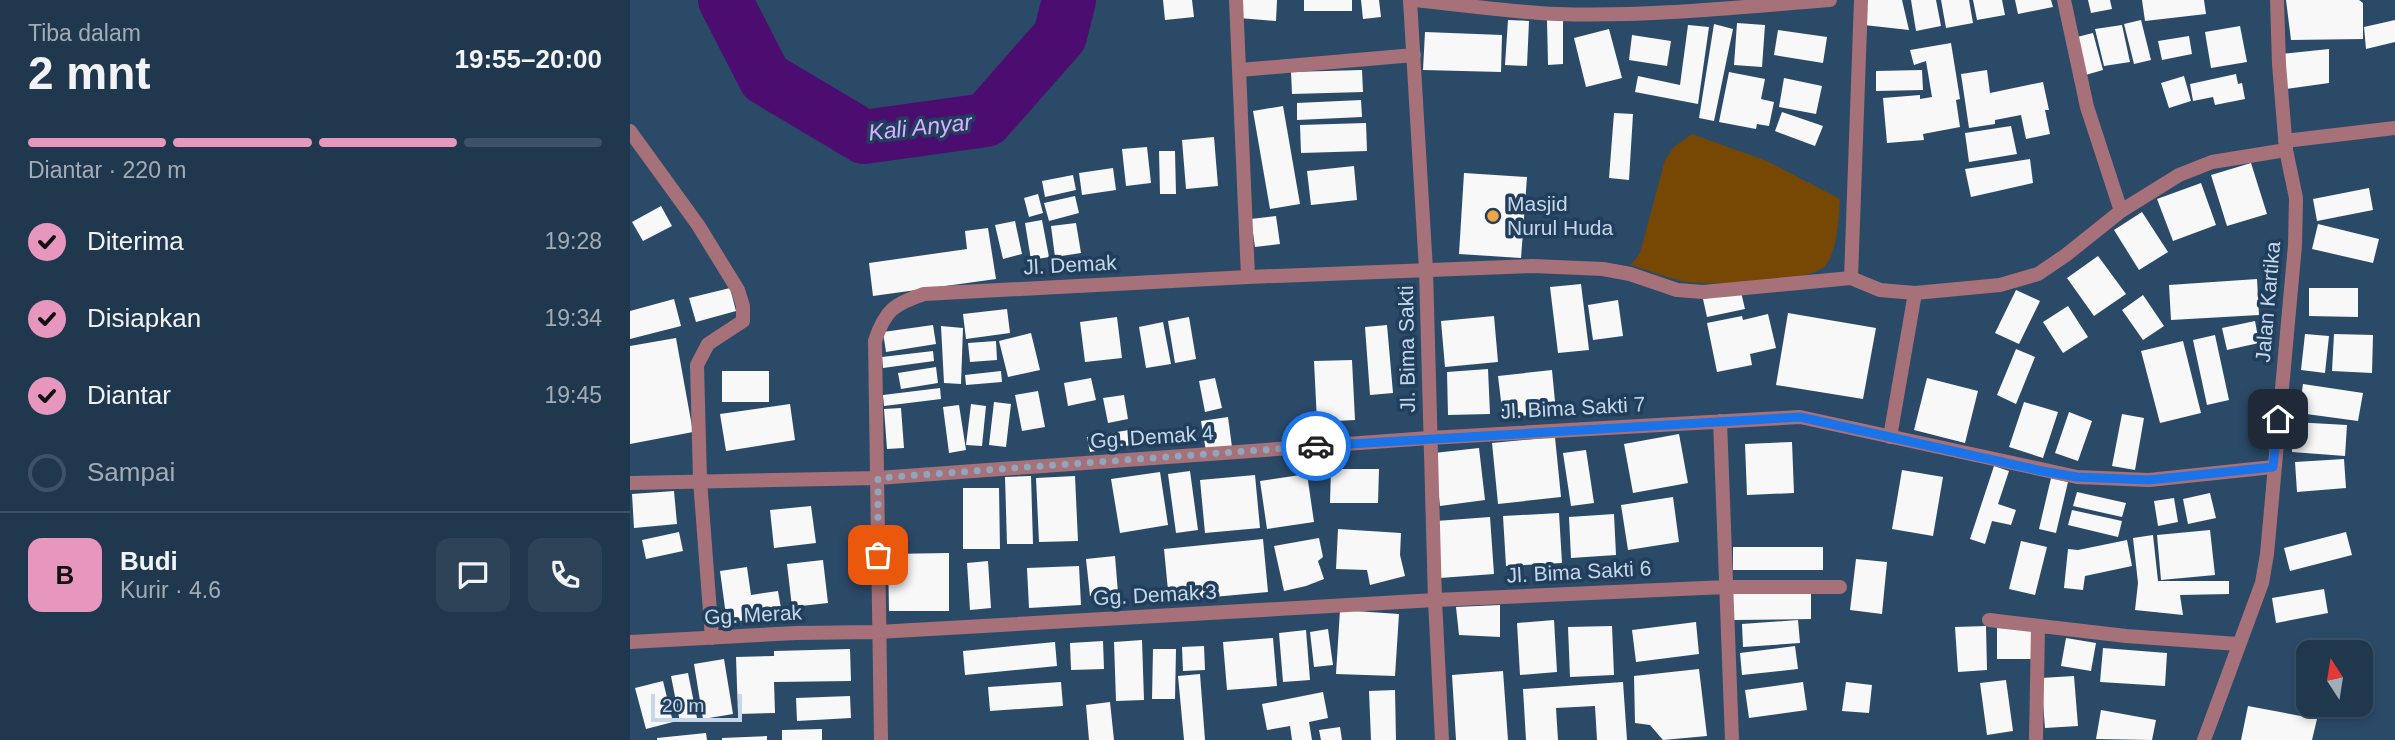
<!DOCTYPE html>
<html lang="id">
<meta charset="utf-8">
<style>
:root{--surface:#20384e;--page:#2d4358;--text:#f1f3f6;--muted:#a2acb6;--line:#3d5266;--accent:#e797bd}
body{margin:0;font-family:Helvetica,sans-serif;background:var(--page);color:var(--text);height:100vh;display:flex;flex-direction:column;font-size:26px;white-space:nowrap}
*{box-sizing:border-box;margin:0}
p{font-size:23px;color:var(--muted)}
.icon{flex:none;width:38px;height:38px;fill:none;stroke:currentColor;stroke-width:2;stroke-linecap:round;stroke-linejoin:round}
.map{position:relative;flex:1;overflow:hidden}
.panel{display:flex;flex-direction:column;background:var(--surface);width:630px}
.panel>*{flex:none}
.needle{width:46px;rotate:348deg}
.tools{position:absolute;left:1666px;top:640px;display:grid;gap:14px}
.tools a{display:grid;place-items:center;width:77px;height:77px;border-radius:14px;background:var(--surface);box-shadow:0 4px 10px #0003,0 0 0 2px var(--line);font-size:35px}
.scale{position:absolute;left:21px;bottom:18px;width:91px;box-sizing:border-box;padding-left:7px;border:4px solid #c6d7e9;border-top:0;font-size:19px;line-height:24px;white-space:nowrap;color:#c6d7e9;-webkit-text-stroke:5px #213f5c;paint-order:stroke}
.pin{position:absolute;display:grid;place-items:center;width:60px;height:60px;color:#fff;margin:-30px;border-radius:14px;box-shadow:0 4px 10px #0006}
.courier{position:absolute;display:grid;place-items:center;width:70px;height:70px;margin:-35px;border:5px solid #1a73e8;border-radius:50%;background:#fff;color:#222;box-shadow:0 2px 9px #0007}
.overview em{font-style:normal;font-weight:700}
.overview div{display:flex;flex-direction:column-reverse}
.overview{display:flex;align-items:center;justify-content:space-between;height:119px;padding:0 28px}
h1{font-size:46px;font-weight:700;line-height:52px}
.bar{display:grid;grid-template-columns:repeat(4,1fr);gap:10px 7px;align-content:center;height:84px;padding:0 28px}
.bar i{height:9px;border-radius:5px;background:var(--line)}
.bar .current{background:var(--accent)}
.bar p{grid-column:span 4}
.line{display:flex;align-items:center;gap:18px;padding:0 28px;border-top:2px solid var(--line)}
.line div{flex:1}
.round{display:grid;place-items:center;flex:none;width:74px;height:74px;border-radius:14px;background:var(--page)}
ol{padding:0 28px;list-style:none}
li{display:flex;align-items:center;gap:21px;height:77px}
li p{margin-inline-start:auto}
li .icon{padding:7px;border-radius:50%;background:var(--accent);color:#111;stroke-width:4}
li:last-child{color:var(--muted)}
li i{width:38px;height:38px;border:4px solid var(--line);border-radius:50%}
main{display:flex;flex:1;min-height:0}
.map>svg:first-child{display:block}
</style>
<main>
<section class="panel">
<div class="overview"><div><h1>2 mnt</h1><p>Tiba dalam</p></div><em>19:55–20:00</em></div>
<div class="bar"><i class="current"></i><i class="current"></i><i class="current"></i><i></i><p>Diantar · 220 m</p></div>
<ol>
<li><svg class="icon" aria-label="check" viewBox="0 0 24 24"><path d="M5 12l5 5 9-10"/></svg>Diterima<p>19:28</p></li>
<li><svg class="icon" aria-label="check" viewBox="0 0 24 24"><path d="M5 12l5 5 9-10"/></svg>Disiapkan<p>19:34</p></li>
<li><svg class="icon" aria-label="check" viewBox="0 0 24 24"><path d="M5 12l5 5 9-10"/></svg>Diantar<p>19:45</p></li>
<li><i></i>Sampai</li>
</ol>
<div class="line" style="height:126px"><b class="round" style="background:var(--accent);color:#111">B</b><div><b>Budi</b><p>Kurir · 4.6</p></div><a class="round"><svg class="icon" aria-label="chat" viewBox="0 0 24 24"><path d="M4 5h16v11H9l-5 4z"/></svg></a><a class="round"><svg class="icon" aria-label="phone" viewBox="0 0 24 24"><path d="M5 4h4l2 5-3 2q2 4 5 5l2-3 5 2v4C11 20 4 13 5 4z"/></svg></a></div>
</section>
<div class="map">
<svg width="1765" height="740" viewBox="0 0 1765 740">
<rect width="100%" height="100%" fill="#2b4a68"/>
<path fill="#764803" d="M1062,134l75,27 73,38c-1,17 -3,55 -15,67 -19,18 -117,20 -143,15 -17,-4 -34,-11 -51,-16l9,-12 25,-93 9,-13z"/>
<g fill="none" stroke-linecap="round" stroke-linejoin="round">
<path stroke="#4c0d70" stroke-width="54" d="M95,0l40,78 99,59 122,-17 74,-84 9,-36"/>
</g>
<path fill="#f8f8f8" d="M533,0h29l2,17 -29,3z
M611,0h36l-1,21 -37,-3z
M674,0h48v11h-48z
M731,0h18l2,17 -18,2z
M1237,0h35l7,30 -45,-5z
M1281,0h25l5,26 -25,5z
M1311,0h28l4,23 -27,5z
M1343,0h29l3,15 -28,5z
M1385,0h36l2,7 -35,7z
M1458,0h22l2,9 -21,4z
M1512,0h62l2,14 -61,7z
M1656,0h73l4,3v36l-72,1z
M933,19v45l-15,1 -1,-45z
M878,20l21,1 -2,45 -22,-1z
M1511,20l10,40 -17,4 -10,-40z
M1765,20v22l-29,7 -2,-22z
M1107,23l28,2 -3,42 -28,-2z
M1084,24l19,5 -19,92 -15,-3z
M1058,25l21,2 -11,77 -63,-12 3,-16 42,9z
M1492,25l8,37 -26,4 -9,-37z
M1610,26l7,36 -36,6 -6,-36z
M979,29l13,49 -36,9 -12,-49z
M1148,30l49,7 -4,26 -49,-8z
M795,32l77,3 -1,37 -78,-2z
M1463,33l10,37 -21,6 -9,-38z
M1002,35l39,6 -4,25 -38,-6z
M1559,36l3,18 -30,6 -4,-19z
M1321,43l9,56 -4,1 4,27 -37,7 1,6 -37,3 -4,-45 37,-3v4l12,-2 -6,-36 -12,4 -4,-15z
M1699,49v34l-43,6 -5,-35z
M732,70l1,22 -71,2 -1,-22z
M1292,70l1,20 -47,1v-20z
M1357,70l3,23 53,-11 6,28h-4l5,24 -24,5 -5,-24 -26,5v4l-26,4 -8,-54z
M1099,72l36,7 -4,20 13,3 -5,24 -12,-2 -1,5 -37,-7z
M1606,74l2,10 4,-1 3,16 -30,6 -2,-8 -20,4 -3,-17z
M1554,76l7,25 -22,7 -8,-25z
M1154,78l38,8 -6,28 -37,-7z
M731,100l1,17 -65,3v-17z
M653,106l17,98 -30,5 -17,-98z
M1152,112l41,14 -8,20 -40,-15z
M984,113l19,1 -4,66 -20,-2z
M736,123l1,28 -66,2 -1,-28z
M1381,126l6,28 -48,8 -4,-29z
M584,137l4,49 -32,3 -4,-49z
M517,147l4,36 -25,3 -4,-37z
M529,151h16l1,43h-16z
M1400,159l3,24 -62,14 -6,-28z
M1621,163l16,51 -40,12 -16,-51z
M724,166l3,34 -46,5 -4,-34z
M483,168l3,22 -34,5 -3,-22z
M834,173l63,4 -6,81 -62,-4z
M443,175l3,15 -31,7 -3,-16z
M1571,183l15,42 -43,16 -16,-42z
M1739,188l4,22 -56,11 -4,-22z
M408,194l5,19 -14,4 -5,-19z
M445,196l4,17 -30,8 -5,-18z
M31,206l11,20 -29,15 -11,-19z
M1512,212l26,40 -29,18 -25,-40z
M646,216l4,28 -25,3 -4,-28z
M412,220l7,37 -18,3 -6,-37z
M385,221l7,33 -19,5 -8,-34z
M446,223l5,30 -26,4 -4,-31z
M1688,224l61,15 -6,24 -61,-14z
M358,228l8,51 -123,17 -4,-33 98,-14 -2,-18z
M1468,256l28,38 -32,22 -27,-38z
M1627,279l2,36 -88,5 -2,-35z
M951,284l8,66 -31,3 -8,-66z
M100,288l6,23 -40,11 -7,-24z
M1679,288h49v29l-49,-1z
M1386,290l24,11 -21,43 -24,-11z
M1111,292l4,17 -38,8 -4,-18z
M1513,295l21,31 -21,14 -21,-30z
M44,299l7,27 -51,13v-28z
M988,300l5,36 -30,4 -5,-35z
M1438,306l20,31 -25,16 -20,-31z
M377,309l3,24 -44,6 -3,-25z
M1158,313l88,15 -13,71 -87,-14z
M1138,314l8,34 -26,6 2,11 -35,7 -10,-49 35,-7 1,4z
M864,316l4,46 -53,5 -4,-46z
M487,317l5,41 -37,4 -5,-40z
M559,317l7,42 -21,4 -7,-42z
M1625,321l4,22 -32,7 -5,-22z
M533,322l8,42 -25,4 -7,-41z
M303,325l3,19 -50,8 -3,-20z
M757,325l6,68 -23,2 -5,-68z
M311,326l22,2 -2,56 -17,-1z
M401,333l9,37 -32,7 -9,-36z
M1675,334l24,2 -4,37 -24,-3z
M1704,334l39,1 -1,38 -40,-2z
M1585,335l14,65 -22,5 -14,-65z
M46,338l17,94 -63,12v-98z
M366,341l1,19 -27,2 -2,-19z
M1553,341l18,72 -41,10 -19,-72z
M1386,349l19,8 -19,47 -19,-9z
M303,351l1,10 -51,7 -1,-11z
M722,360l3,60 -38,2 -3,-61z
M306,367l2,16 -37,6 -3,-16z
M858,369l2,45 -42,1 -1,-43z
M922,370l4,42 -53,6 -5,-42z
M92,371h47v31h-47z
M371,371l1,11 -36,3 -1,-10z
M461,378l5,22 -28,6 -4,-23z
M585,378l7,30 -17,4 -6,-31z
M1297,378l51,13 -13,52 -51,-13z
M1673,384l60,9 -5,28 -59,-8z
M310,388l1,11 -57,7 -1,-11z
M408,391l7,36 -23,4 -7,-36z
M494,395l4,24 -20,4 -5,-25z
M364,402l17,2 -5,43 -17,-2z
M1394,402l34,10 -15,46 -34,-11z
M160,404l5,36 -69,11 -6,-37z
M341,404l15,2 -4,40 -16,-1z
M329,405l7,45 -17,3 -6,-46z
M271,408l3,40 -17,1 -3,-40z
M1439,412l23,9 -14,40 -23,-8z
M1492,414l22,4 -9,52 -23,-4z
M598,417l4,30 -26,4 -5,-30z
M1663,422l54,3 -2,31 -53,-4z
M499,430l2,15 -41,7 -3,-15z
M1049,434l9,49 -55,10 -9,-49z
M925,437l6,60 -63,7 -6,-61z
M1162,442l2,51 -47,2 -2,-51z
M849,448l6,52 -45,6 -6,-53z
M956,450l8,53 -23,3 -8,-53z
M1714,459l2,29 -49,4 -2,-30z
M1364,466l15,5 -11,33 18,6 -5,15 -19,-4 -7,23 -15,-5z
M701,469h48l-1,34h-48z
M1272,470l41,7 -10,59 -41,-7z
M560,471l8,59 -22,3 -8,-59z
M530,472l8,53 -48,8 -9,-54z
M677,474l7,48 -47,7 -7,-48z
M625,475l5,53 -55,5 -5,-53z
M401,476l2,68h-26l-2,-67z
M445,476l3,65 -39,1 -3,-64z
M1421,478l17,4 -12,51 -17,-4z
M333,488h36l1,61h-37z
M44,491l3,33 -43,4 -2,-34z
M1447,492l49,11 -4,14 -49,-11z
M1580,493l6,25 -28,6 -5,-25z
M1043,497l6,45 -51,8 -7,-45z
M1544,498l4,24 -20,4 -4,-25z
M181,506l5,37 -42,5 -4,-38z
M1442,510l50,11 -4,16 -50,-12z
M929,513l3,50 -56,3 -3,-50z
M984,514l2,41 -45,3 -2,-41z
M860,517l4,57 -54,4 -4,-57z
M708,529l63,4 -1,22 5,21 -35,9 -3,-15 -31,-1z
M1580,530l5,45 -54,5 -4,-45z
M49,532l4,19 -37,8 -4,-19z
M1716,532l6,23 -62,16 -6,-23z
M1523,535l5,46h71v13l-49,1 3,20 -48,-5 3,-27 -5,-45z
M689,538l4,19 -5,4 6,18 -18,7 -22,5 -10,-45z
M633,539l5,53 -99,9 -5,-52z
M1497,540l5,26 -47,10 -2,14 -19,-2 4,-39 10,1z
M1391,541l26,6 -12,48 -26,-6z
M1103,547h90v23h-90z
M319,553v58h-60l-1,-57z
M485,556l3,37 -28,3 -4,-37z
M1226,559l31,3 -5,52 -32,-4z
M193,560l5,43 -36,4 -5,-43z
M358,561l3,47 -21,2 -3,-47z
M449,566l2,39 -52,3 -2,-40z
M117,567l4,28 27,-4 4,23 -55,9 -7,-52z
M1181,588v31l-79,1v-31z
M1694,589l4,24 -52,10 -4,-25z
M870,605v32l-41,-2 -3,-28z
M710,610l59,4 -4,62 -59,-2z
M924,620l3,52 -37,3 -3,-52z
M1168,620l2,23 -57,4 -1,-23z
M1066,622l3,32 -63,8 -4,-32z
M982,626l2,49 -44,2 -2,-50z
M1356,626l1,44 -29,2 -3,-45z
M1367,628l38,1v30h-38z
M698,629l5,36 -19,2 -4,-35z
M676,630l4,50 -27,2 -4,-49z
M643,638l4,48 -50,4 -4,-48z
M1436,638l30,5 -5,28 -30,-5z
M512,640l2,60 -28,1 -2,-59z
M473,641l1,28 -33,1 -1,-27z
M425,642l2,24 -92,9 -2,-24z
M574,646l1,24 -22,1 -1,-24z
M1165,646l3,23 -56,6 -2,-22z
M1473,648l64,5 -2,33 -65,-4z
M220,649l1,32 -77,1 1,31 -37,1 -2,-57 38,-1v-5z
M523,649h23l-1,50h-23z
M94,659l9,55 -30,5 -9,-55z
M1069,669l8,67 -44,4 -13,-15 -15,-2 -1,-47z
M873,671l5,69h-52l-4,-65z
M58,673l9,45 -17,4 -9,-46z
M570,674l5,66h-21l-6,-64z
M1444,676l4,50 -33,2 -4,-50z
M1376,680l7,51 -26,4 -7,-52z
M33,681l10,41 -27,7 -11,-41z
M431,682l2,24 -73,5 -2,-24z
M993,682l4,58h-30l-2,-34 -39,2 2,32h-32l-3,-51z
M1173,682l4,28 -58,8 -4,-28z
M1216,682l26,3 -3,28 -27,-2z
M765,690l1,50h-25l-2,-49z
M693,692l5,26 -19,4 3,18h-20l-2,-14 -23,4 -5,-26z
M220,696l1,22 -54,3 -1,-23z
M480,702l4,38h-25l-3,-35z
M1618,706l69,13 -5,21h-71z
M1471,710l55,10 -4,20 -56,-1z
M710,727l2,13h-21l-2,-10z
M192,729v11h-40v-10z
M76,733l1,7h-50v-2z
M137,736v4h-45v-2z"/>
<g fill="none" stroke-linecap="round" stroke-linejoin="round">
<path stroke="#a77179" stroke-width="14" d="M606,0l12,277
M780,0l16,270 9,330 7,140
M784,0c48,5 96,12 144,14 91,3 181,-7 272,-14
M1434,0l23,107 34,104
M610,70l174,-15
M0,131l68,94 40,65 5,16v15l-35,23 -11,21 3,115 12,158
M1655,141l110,-13
M1221,278l10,-278
M1090,421l12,319
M1260,437l25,-144
M0,483l248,-5 551,-40 371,-21 277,60 72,3 124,-13
M1359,620l137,16 112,8
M0,642l166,-9 82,-1 557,-32 291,-13h114
M251,740l-6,-399c10,-31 19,-37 49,-47l324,-17 285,-11 70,3 27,5 47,16 26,2 148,-14 29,12 35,3 85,-8 38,-11 28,-19 55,-44 58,-36 33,-13 74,-12 -7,-86 -2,-64
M1406,740l2,-114"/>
<path stroke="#a77179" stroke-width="14" d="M1574,740l58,-157 5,-29 28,-309 1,-47 -10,-48"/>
</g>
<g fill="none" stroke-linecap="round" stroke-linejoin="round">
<path stroke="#90a6bc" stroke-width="7" stroke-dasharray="0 12.6" d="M248,555v-77l438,-32"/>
<path stroke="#1a73e8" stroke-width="9" d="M686,446l484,-29 242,54 35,6 72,3 124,-13 5,-48"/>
</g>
<circle fill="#f3a442" stroke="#213f5c" stroke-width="2.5" cx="863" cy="216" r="7"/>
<g text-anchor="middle" stroke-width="7" stroke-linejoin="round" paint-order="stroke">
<g font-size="21" fill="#c6d7e9" stroke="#213f5c" text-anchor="start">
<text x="877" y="211">Masjid<tspan x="877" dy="24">Nurul Huda</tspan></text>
</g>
<g font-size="21" fill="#c6d7e9" stroke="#213f5c">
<text transform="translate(440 265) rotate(-3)" y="7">Jl. Demak</text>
<text transform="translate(1638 302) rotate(-85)" y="7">Jalan Kartika</text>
<text transform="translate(777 349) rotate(-91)" y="7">Jl. Bima Sakti</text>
<text transform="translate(943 408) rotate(-3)" y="7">Jl. Bima Sakti 7</text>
<text transform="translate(522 437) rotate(-4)" y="7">Gg. Demak 4</text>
<text transform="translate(949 572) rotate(-3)" y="7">Jl. Bima Sakti 6</text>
<text transform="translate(525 595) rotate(-3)" y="7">Gg. Demak 3</text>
<text transform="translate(123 615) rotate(-3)" y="7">Gg. Merak</text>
</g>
<g font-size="23" font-style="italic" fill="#d9b1fb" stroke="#213f5c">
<text transform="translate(290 127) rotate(-6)" y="8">Kali Anyar</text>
</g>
</g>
</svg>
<div class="tools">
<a><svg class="needle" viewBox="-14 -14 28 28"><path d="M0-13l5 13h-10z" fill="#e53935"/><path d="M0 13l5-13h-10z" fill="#a2acb6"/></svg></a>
</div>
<div class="scale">20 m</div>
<div class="pin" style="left:248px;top:555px;background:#ea580c"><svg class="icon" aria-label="bag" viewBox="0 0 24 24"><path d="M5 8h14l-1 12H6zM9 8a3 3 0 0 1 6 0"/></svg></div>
<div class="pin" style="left:1648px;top:419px;background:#1f2937"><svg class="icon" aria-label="home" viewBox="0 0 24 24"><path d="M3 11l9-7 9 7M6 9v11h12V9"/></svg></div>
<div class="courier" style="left:686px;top:446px"><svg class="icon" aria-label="car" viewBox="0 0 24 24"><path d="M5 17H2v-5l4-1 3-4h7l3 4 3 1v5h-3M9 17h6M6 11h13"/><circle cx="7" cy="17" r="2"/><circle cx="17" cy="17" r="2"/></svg></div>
</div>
</main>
